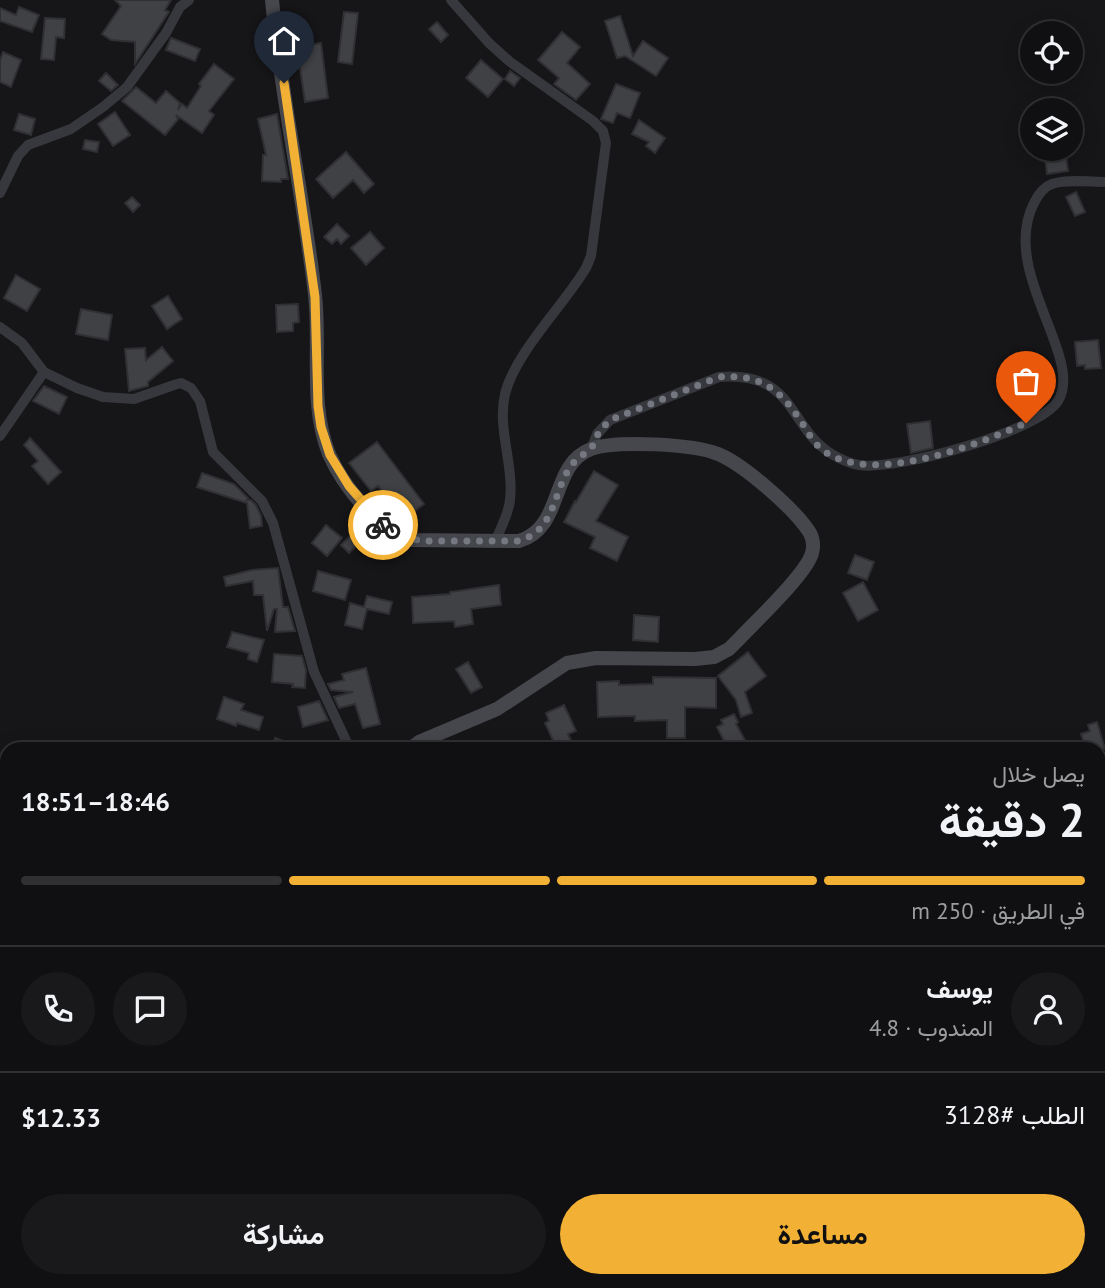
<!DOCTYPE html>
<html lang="ar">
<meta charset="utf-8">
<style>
:root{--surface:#101012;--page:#19191b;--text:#f1f3f6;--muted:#9c9d9f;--line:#303032;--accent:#f2b134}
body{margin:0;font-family:"PT Sans",Vazirmatn,sans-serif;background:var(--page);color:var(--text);direction:rtl;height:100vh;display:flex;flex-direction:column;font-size:26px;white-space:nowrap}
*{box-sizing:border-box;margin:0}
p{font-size:23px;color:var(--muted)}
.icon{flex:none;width:38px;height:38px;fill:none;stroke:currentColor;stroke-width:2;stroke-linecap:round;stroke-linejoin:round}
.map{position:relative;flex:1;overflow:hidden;direction:ltr}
.side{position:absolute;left:0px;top:742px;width:1106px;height:546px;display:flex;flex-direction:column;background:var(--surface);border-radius:21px 21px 0 0;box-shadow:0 4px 18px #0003,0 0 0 2px var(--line);direction:rtl}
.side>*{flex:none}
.controls{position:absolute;left:1020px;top:21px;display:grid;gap:14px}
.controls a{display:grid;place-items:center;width:63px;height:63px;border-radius:50%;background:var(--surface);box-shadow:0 4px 18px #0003,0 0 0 2px var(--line);font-size:35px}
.pin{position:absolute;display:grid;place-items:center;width:60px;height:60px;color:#fff;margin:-72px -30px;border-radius:50% 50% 50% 0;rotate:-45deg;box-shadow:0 0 7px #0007}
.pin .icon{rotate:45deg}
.courier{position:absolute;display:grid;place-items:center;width:70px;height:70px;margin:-35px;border:5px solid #f2b134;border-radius:50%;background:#fff;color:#222;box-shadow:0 2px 9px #0007}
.overview em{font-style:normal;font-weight:700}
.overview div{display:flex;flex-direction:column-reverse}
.overview{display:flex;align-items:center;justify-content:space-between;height:119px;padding:0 21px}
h1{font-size:46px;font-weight:700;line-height:52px}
.bar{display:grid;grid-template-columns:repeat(4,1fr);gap:10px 7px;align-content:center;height:84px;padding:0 21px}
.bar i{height:9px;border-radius:5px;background:var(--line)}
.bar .on{background:var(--accent)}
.bar p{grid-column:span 4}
.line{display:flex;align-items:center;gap:18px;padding:0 21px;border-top:2px solid var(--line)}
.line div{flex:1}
.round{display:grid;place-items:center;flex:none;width:74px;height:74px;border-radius:37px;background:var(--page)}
.action{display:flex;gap:14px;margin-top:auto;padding:14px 21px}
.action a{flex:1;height:80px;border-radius:42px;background:var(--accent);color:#111;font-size:28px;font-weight:700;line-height:80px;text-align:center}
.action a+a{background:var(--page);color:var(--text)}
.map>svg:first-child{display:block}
</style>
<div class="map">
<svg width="1105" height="1288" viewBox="0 0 1105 1288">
<rect width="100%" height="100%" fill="#161618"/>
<path fill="#404145" stroke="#303034" stroke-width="2" d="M115,0h56l-6,10 4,2 -2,3 -32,49v-22l-24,-2 -9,-6 19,-28z
M19,7l20,8 -7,17 -32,-11v-13l16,7z
M344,12l14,1 -6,51 -14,-2z
M620,16l13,40 10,-15 25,17 -12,18 -31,-20 -8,2 -12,-37z
M45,18l20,1 -1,19 -8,-1 -2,23 -13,-1z
M437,22l11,13 -7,7 -12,-13z
M562,32l18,15 -13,16 23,21 -14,16 -22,-16 5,-6 -21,-18z
M171,38l29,11 -5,12 -29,-11z
M321,43l7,55 -23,4 -8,-55z
M3,52l18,8 -10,27 -11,-5v-22z
M481,60l22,19 -15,18 -22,-19z
M214,64l20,15 -25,32 5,4 -12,18 -26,-18 2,4 -13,16 -43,-34 14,-14 20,16 10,-12 14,12 -2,7 4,-6 5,4 14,-22 -2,-2z
M510,71l10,7 -6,8 -9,-7z
M106,73l12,12 -7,6 -12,-10z
M616,84l24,9 -10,25 -13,-5 -4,10 -12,-4z
M115,112l15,23 -17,11 -15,-22z
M19,114l16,5 -4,16 -17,-5z
M277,114l11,65h-7v3l-19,-1 1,-26h3l-8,-36z
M639,120l26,18 -10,15 -9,-7 3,-4 -17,-8z
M85,140l14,2 -2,10 -14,-3z
M1044,149h21l3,22 -21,3z
M346,152l28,32 -10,9 -11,-13 -20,18 -17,-19z
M1076,192l9,20 -10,4 -9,-19z
M132,197l8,8 -7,7 -8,-9z
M337,224l12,12 -8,8 -4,-5 -5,5 -8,-7z
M370,232l14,16 -18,17 -15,-17z
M16,275l24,14 -13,22 -23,-13z
M168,296l14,23 -15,10 -15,-23z
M298,304l1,18 -6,1v8l-16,1 -1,-27z
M81,309l31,6 -4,25 -32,-6z
M1098,340l3,28 -16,1v-4l-8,1 -2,-24z
M162,347l11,14 -25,21v4l-19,5 -4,-42 20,-1 1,12z
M44,386l23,11 -8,17 -26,-13z
M930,421l3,27 -22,5 -4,-29z
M30,438l31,34 -13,12 -16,-18 6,-5 -14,-16z
M377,442l47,62 -21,16 -25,-34 -7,5 -22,-28z
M594,471l24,14 -22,36 32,16 -11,24 -27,-13 5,-11 -31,-15 11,-21 1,1z
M202,473l32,11 14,14 -1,2h4l5,5 5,11 1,10 -12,2 -3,-25 -50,-16z
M326,525l16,13 -15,18 -15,-13z
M350,536l8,8 -9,9 -8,-8z
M855,555l19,7 -7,18 -19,-7z
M278,568l5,39h5l7,24 -20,1 2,-23h-3l-7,22 -4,-36h-9l-1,-14 -27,5 -2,-9 28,-7z
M318,571l33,9 -6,20 -32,-9z
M863,582l15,28 -20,11 -15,-28z
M499,585l2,20 -30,4 2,15 -18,3 -1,-6 -41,2 -1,-26 38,-3v-2z
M367,596l25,6 -3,12 -22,-5 -5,20 -17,-4 5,-22 14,4z
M634,615l25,2 -1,25 -25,-2z
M232,632l32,8 -7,22 -9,-3 1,-6 -22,-6z
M748,652l18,24 -21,16 7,21 -11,4 -5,-17 -18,-24z
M274,654l28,2 4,14 -1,18 -13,-1 1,-3 -21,-2z
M468,662l14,25 -11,6 -15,-24z
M366,668l14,56 -17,4 -8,-24 -16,4 -5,-11 19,-5 -22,-2 -3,-6 16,-4 -2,-6z
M653,677l63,1v30l-31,-1v31h-18v-18l-32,1v-5l-37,1 -1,-35 22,-1v4l34,-1z
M224,697l20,7 -3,6 22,7 -4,13 -22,-7 -1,3 -19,-7z
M319,701l9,19 -25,7 -5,-20z
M564,705l12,26 -8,3 7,15h-18l-12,-26 4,-2 -3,-8z
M734,714l4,8 -2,2 9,16 -17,9 -11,-22 6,-3 -2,-4z
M1097,722l8,27h-19l-5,-15 9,-3 -2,-6z
M275,738l28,10v1h-32z"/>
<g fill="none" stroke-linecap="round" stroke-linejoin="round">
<path stroke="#37383d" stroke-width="10" d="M451,0l38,43 20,18 84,60 10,10 3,12 -15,113 -5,12c-22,37 -71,85 -81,126 -8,35 9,70 5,106 -1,13 -9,27 -14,40
M0,193l18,-37 10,-11 43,-16 32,-22 24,-20 39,-54 14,-26 9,-7
M0,327l22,16 22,29 33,16 26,9 31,2 40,-14 7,-2 10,5 9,13 13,51 49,49 11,22 41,149 36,77
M0,436l44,-64
M591,449l6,-15 13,-14 109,-43c82,-6 67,56 120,81 6,3 14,6 20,7 36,6 179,-33 199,-64 27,-44 -59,-129 -24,-198 4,-8 9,-16 18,-19 13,-5 39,-2 53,-2
M1099,803l6,-5
M0,1060l7,7
M1099,1114l6,-1
M181,1281l2,7
M775,1288l6,-7"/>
<path stroke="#45474d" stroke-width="14" d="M272,0c9,99 32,197 43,295 6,52 -6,109 14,159 13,30 50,78 82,86l108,1c46,-14 30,-76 72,-92 24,-9 103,-5 127,5 25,10 77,55 92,79 3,6 4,13 2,20 -5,20 -56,68 -72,85l-11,11 -15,8 -19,2 -99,-1 -29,5 -70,46 -78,33 -9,7
M473,1281l4,7
M679,1281v7
M439,1288v-7"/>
</g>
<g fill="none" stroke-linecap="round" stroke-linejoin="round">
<path stroke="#757880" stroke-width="7" stroke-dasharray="0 12.6" d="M383,525l16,12 26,4h94c37,-11 33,-48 52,-75 6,-9 15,-12 20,-18 4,-4 4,-11 8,-15 3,-5 7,-9 11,-13l109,-43c42,-3 61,12 83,46 5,7 9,16 15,22 45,46 160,0 209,-22"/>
<path stroke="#f2b134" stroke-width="9" d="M284,83l31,214 3,109 3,21 9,28 19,31 34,39"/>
</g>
</svg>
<div class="controls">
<a><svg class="icon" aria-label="locate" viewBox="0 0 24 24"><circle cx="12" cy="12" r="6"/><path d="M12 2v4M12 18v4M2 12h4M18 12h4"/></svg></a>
<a><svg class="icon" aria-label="layers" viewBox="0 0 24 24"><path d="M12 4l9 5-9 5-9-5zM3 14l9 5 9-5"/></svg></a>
</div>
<div class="pin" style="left:1026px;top:423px;background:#ea580c"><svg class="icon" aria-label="bag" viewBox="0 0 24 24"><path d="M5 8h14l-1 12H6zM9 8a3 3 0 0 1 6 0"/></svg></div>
<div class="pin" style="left:284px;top:83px;background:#1f2937"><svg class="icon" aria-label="home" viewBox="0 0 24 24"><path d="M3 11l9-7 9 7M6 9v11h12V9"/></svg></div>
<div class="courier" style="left:383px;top:525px"><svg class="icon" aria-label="bike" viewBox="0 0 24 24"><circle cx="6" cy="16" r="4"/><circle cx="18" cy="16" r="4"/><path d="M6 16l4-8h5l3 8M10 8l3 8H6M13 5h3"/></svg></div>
<section class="side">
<div class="overview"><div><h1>2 دقيقة</h1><p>يصل خلال</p></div><em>18:46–18:51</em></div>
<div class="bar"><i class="on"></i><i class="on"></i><i class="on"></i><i></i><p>في الطريق · 250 m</p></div>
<div class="line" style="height:126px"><a class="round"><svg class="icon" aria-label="person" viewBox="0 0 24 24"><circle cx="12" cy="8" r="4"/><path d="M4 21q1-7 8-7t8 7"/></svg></a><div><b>يوسف</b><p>المندوب · 4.8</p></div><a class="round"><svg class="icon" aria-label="chat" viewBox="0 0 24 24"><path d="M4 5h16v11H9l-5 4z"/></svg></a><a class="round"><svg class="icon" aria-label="phone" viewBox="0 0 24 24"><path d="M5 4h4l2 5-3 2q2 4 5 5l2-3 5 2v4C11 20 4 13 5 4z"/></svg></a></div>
<div class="line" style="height:91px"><div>الطلب #3128</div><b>$12.33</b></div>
<div class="action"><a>مساعدة</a><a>مشاركة</a></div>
</section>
</div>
